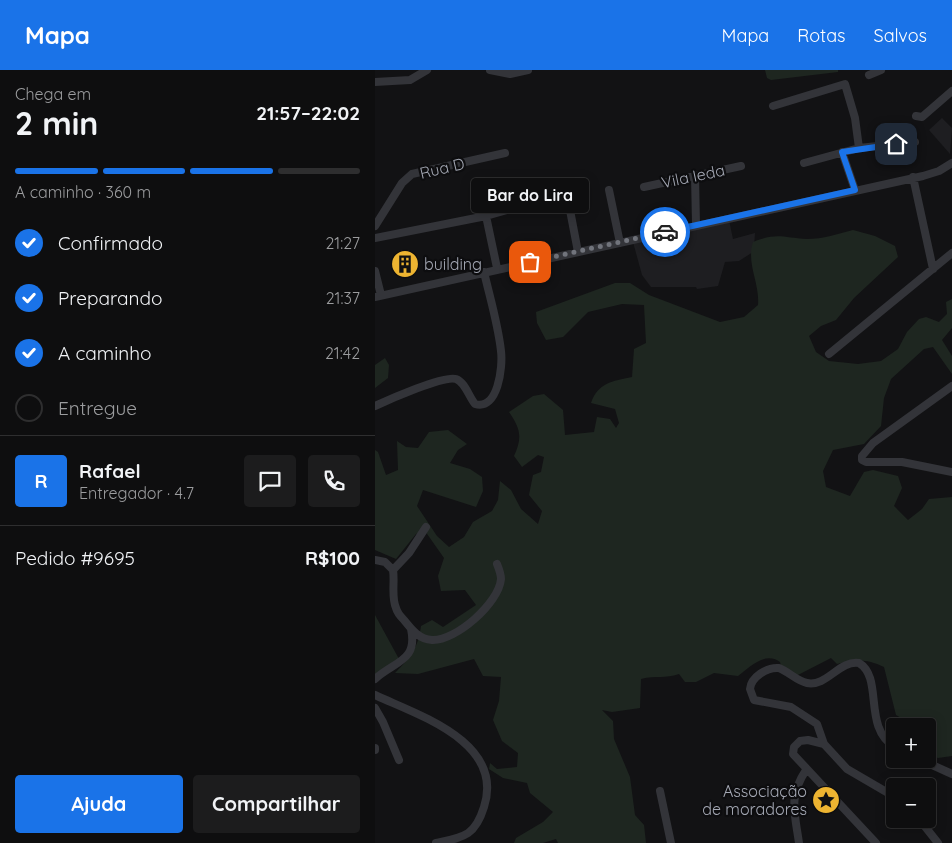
<!DOCTYPE html>
<html lang="pt">
<meta charset="utf-8">
<style>
:root{--surface:#0e0e0f;--page:#1c1c1d;--text:#f1f3f6;--muted:#9b9c9e;--line:#2e2e2f;--accent:#1a73e8}
body{margin:0;font-family:Quicksand,sans-serif;background:var(--page);color:var(--text);height:100vh;display:flex;flex-direction:column;font-size:19px;white-space:nowrap}
*{box-sizing:border-box;margin:0}
p{font-size:16px;color:var(--muted)}
.icon{flex:none;width:28px;height:28px;fill:none;stroke:currentColor;stroke-width:2;stroke-linecap:round;stroke-linejoin:round}
.map{position:relative;flex:1;overflow:hidden}
.details{display:flex;flex-direction:column;background:var(--surface);width:375px}
.details>*{flex:none}
.fabs{position:absolute;left:511px;top:648px;display:grid;gap:10px}
.fabs a{display:grid;place-items:center;width:50px;height:50px;border-radius:5px;background:var(--surface);box-shadow:0 2px 12px #0003,0 0 0 1px var(--line);font-size:25px}
.pin{position:absolute;display:grid;place-items:center;width:42px;height:42px;color:#fff;margin:-21px;border-radius:10px;box-shadow:0 2px 8px #0006}
.courier{position:absolute;display:grid;place-items:center;width:50px;height:50px;margin:-25px;border:4px solid #1a73e8;border-radius:50%;background:#fff;color:#222;box-shadow:0 1px 6px #0007}
.bubble{position:absolute;height:35px;border-radius:5px;background:var(--surface);box-shadow:0 2px 12px #0003,0 0 0 1px var(--line);font-size:16px;font-weight:700;line-height:35px;text-align:center}
.head em{font-style:normal;font-weight:700}
.head div{display:flex;flex-direction:column-reverse}
.head{display:flex;align-items:center;justify-content:space-between;height:85px;padding:0 15px}
h1{font-size:32px;font-weight:700;line-height:38px}
.bar{display:grid;grid-template-columns:repeat(4,1fr);gap:8px 5px;align-content:center;height:60px;padding:0 15px}
.bar i{height:6px;border-radius:4px;background:var(--line)}
.bar .on{background:var(--accent)}
.bar p{grid-column:span 4}
.line{display:flex;align-items:center;gap:12px;padding:0 15px;border-top:1px solid var(--line)}
.line div{flex:1}
.round{display:grid;place-items:center;flex:none;width:52px;height:52px;border-radius:5px;background:var(--page)}
ol{padding:0 15px;list-style:none}
li{display:flex;align-items:center;gap:15px;height:55px}
li p{margin-inline-start:auto}
li .icon{padding:5px;border-radius:50%;background:var(--accent);color:#fff;stroke-width:4}
li:last-child{color:var(--muted)}
li i{width:28px;height:28px;border:2px solid var(--line);border-radius:50%}
.action{display:flex;gap:10px;margin-top:auto;padding:10px 15px}
.action a{flex:1;height:58px;border-radius:5px;background:var(--accent);color:#fff;font-size:20px;font-weight:700;line-height:58px;text-align:center}
.action a+a{background:var(--page);color:var(--text)}
header{display:flex;align-items:center;gap:30px;box-sizing:border-box;height:70px;padding:0 25px;background:var(--accent);color:#fff}
header strong{font-size:24px}
nav{display:flex;gap:28px;margin-inline-start:auto;font-size:18px}
main{display:flex;flex:1;min-height:0}
.map>svg:first-child{display:block}
</style>
<header>
<strong>Mapa</strong>
<nav><a>Mapa</a><a>Rotas</a><a>Salvos</a></nav>
</header>
<main>
<section class="details">
<div class="head"><div><h1>2 min</h1><p>Chega em</p></div><em>21:57–22:02</em></div>
<div class="bar"><i class="on"></i><i class="on"></i><i class="on"></i><i></i><p>A caminho · 360 m</p></div>
<ol>
<li><svg class="icon" aria-label="check" viewBox="0 0 24 24"><path d="M5 12l5 5 9-10"/></svg>Confirmado<p>21:27</p></li>
<li><svg class="icon" aria-label="check" viewBox="0 0 24 24"><path d="M5 12l5 5 9-10"/></svg>Preparando<p>21:37</p></li>
<li><svg class="icon" aria-label="check" viewBox="0 0 24 24"><path d="M5 12l5 5 9-10"/></svg>A caminho<p>21:42</p></li>
<li><i></i>Entregue</li>
</ol>
<div class="line" style="height:90px"><b class="round" style="background:var(--accent);color:#fff">R</b><div><b>Rafael</b><p>Entregador · 4.7</p></div><a class="round"><svg class="icon" aria-label="chat" viewBox="0 0 24 24"><path d="M4 5h16v11H9l-5 4z"/></svg></a><a class="round"><svg class="icon" aria-label="phone" viewBox="0 0 24 24"><path d="M5 4h4l2 5-3 2q2 4 5 5l2-3 5 2v4C11 20 4 13 5 4z"/></svg></a></div>
<div class="line" style="height:65px"><div>Pedido #9695</div><b>R$100</b></div>
<div class="action"><a>Ajuda</a><a>Compartilhar</a></div>
</section>
<div class="map">
<svg width="577" height="773" viewBox="0 0 577 773">
<rect width="100%" height="100%" fill="#121214"/>
<path fill="#1e1e21" d="M567,48l10,10 -2,26 -21,-24z
M354,150l4,19 22,-6 -1,14 -1,5 -14,9 -14,1 -7,24 -21,3 -1,-2h-45l-9,-12 -9,-33z"/>
<path fill="#1e2620" d="M390,0h73v2l-67,8 -4,-2z
M478,160l22,6 20,10 3,11 -44,41 -18,22 -15,6 -12,10 7,16 13,9 29,3 23,-3 17,-12 9,-17 12,-13 7,-2 13,5 8,-8 -1,-12 6,-3v29l-10,12 10,16v18l-19,-27 -9,2 -33,30 -7,19 -3,28 -17,18 -31,6 -10,21 3,16 24,9 14,-24 9,-2 25,6 4,12 -8,18 14,14 14,-11 7,-10 23,-2v259l-14,2 -10,-4 -1,-28h-18l1,-3 -14,-8 -12,-48c-17,-8 -28,-8 -47,-3l-6,-6 -35,18 -14,-8 -2,-6c-15,-11 -30,5 -42,14l-24,-3 -18,9h-11l-6,-8c-14,5 -23,1 -38,5l-1,29 -28,4 -10,-2 11,11 1,18 16,38 5,38 9,10 2,18h-88l-2,-4 -13,4h-29l2,-5 27,-16 10,-10 -23,-19 -3,-10 -24,-5 -14,-9 1,-6 7,6 20,-2 1,-14 -16,-12 -9,-21 6,-19 2,-24 -18,-1 -9,-17 -56,15 -23,-1c16,-16 23,-25 26,-47l11,-6 11,7 33,-22 -11,-15 -24,1 -3,-15 6,-18 -19,-27 -9,3 -20,25 -21,-9v-100l3,2 8,23 12,-5 -1,-29 9,6 12,1 11,-16 19,-2 19,14 -9,6 -8,13 20,6 12,8 1,14 -7,16 -53,-17 -6,16 20,30 12,11 15,-10 9,-15 19,-11 6,-11 2,-19 11,9 10,19 17,15 4,-13 -13,-16 4,-20 8,-3 3,-15 -6,-2 -16,12 -8,-11c9,-19 6,-28 -5,-44l24,-16 11,-2 19,16 2,25 29,-3 3,-15 13,2 6,9 3,-5 -4,-14 -24,-6c7,-20 21,-22 41,-26l2,-28 12,-6 -2,-38 -22,-1 -34,8 -25,25 -17,3 -9,-17 -1,-11 79,-29h15l19,12 71,27 24,-5 14,-12c2,-22 -12,-41 -5,-63 25,-10 30,-4 54,-3 16,0 31,-5 46,-9z
M10,288l4,7 -1,13 -13,10v-23z
M0,545l24,44 -24,17z"/>
<g fill="none" stroke-linecap="round" stroke-linejoin="round">
<path stroke="#333439" stroke-width="8" d="M115,0l20,4 18,-4
M494,5l12,-5
M0,12l35,-2 17,-10
M398,36l72,-22 10,34 4,30
M541,46l6,1 30,-26
M467,82l13,38
M429,93l55,-15 56,-6
M320,105l1,50
M538,107l20,92
M269,117l97,-21
M234,120l11,53
M194,135l9,47
M111,146l11,52
M0,156l27,-43 10,-9 93,-21
M0,168l111,-22 53,-15
M0,201l6,24
M0,227l548,-121 16,-5 13,-8
M454,284l123,-101
M577,316l-79,57 -11,13v4l4,2h36l50,10
M0,336c13,-6 69,-31 81,-27 9,3 13,18 19,25 23,7 28,-37 26,-53 -3,-27 -11,-53 -17,-79
M0,490l10,2 8,8c2,12 -2,27 3,38 1,4 5,9 8,12 8,10 15,19 28,20 24,1 67,-37 69,-61 0,-5 -2,-10 -4,-15
M18,500l16,-17 17,-26
M0,609c20,-18 43,-18 36,-50
M0,625c43,20 130,47 109,112 -9,29 -20,30 -48,36
M0,638l8,14 16,38
M449,674l-7,-20 -26,-17 -37,-7 -4,-11c1,-12 17,-22 29,-21 10,4 18,13 28,15 20,4 32,-23 52,-20 25,15 3,65 36,84
M0,678v2
M544,689l33,15
M285,721l11,52
M544,749l19,24
M424,773c-4,-29 -11,-46 7,-73
M501,773l-83,-89 1,-7 6,-6 8,-1 16,4 23,25 48,28"/>
</g>
<g fill="none" stroke-linecap="round" stroke-linejoin="round">
<path stroke="#71747c" stroke-width="5" stroke-dasharray="0 9" d="M155,192l135,-30"/>
<path stroke="#1a73e8" stroke-width="6" d="M290,162l190,-42 -13,-38 54,-8"/>
</g>
<defs>
<g id="building-disc" transform="scale(1.4375)"><circle r="9.5" fill="#edb431" stroke="#0d0d0f"/><path d="M-4-6H4V6H1V3H-1V6H-4ZM-2.5-4.3h1.7v1.8h-1.7ZM.8-4.3h1.7v1.8H.8ZM-2.5-1h1.7V.8h-1.7ZM.8-1h1.7V.8H.8Z" fill="#111"/></g>
<g id="sight-disc" transform="scale(1.4375)"><circle r="9.5" fill="#edb431" stroke="#0d0d0f"/><path d="M0-6L1.8-2.2L6-1.7L2.9 1.2L3.7 5.4L0 3.3L-3.7 5.4L-2.9 1.2L-6-1.7L-1.8-2.2Z" fill="#111"/></g>
</defs>
<g fill-rule="evenodd">
<use href="#building-disc" x="30" y="194"/>
<use href="#sight-disc" x="451" y="730"/>
</g>
<g text-anchor="middle" stroke-width="4.5" stroke-linejoin="round" paint-order="stroke">
<g font-size="16" fill="#a4a8b4" stroke="#0d0d0f">
<text transform="translate(67 98) rotate(-13)" y="6">Rua D</text>
<text transform="translate(318 106) rotate(-12)" y="6">Vila Ieda</text>
</g>
<g font-size="16" fill="#a4a8b4" stroke="#0d0d0f" text-anchor="start">
<text x="49" y="200">building</text>
<text x="432" y="727" text-anchor="end">Associação<tspan x="432" dy="18">de moradores</tspan></text>
</g>
</g>
</svg>
<div class="fabs">
<a>+</a>
<a>−</a>
</div>
<div class="pin" style="left:155px;top:192px;background:#ea580c"><svg class="icon" aria-label="bag" viewBox="0 0 24 24"><path d="M5 8h14l-1 12H6zM9 8a3 3 0 0 1 6 0"/></svg></div>
<div class="pin" style="left:521px;top:74px;background:#1f2937"><svg class="icon" aria-label="home" viewBox="0 0 24 24"><path d="M3 11l9-7 9 7M6 9v11h12V9"/></svg></div>
<div class="courier" style="left:290px;top:162px"><svg class="icon" aria-label="car" viewBox="0 0 24 24"><path d="M5 17H2v-5l4-1 3-4h7l3 4 3 1v5h-3M9 17h6M6 11h13"/><circle cx="7" cy="17" r="2"/><circle cx="17" cy="17" r="2"/></svg></div>
<div class="bubble" style="left:96px;top:108px;width:118px">Bar do Lira</div>
</div>
</main>
